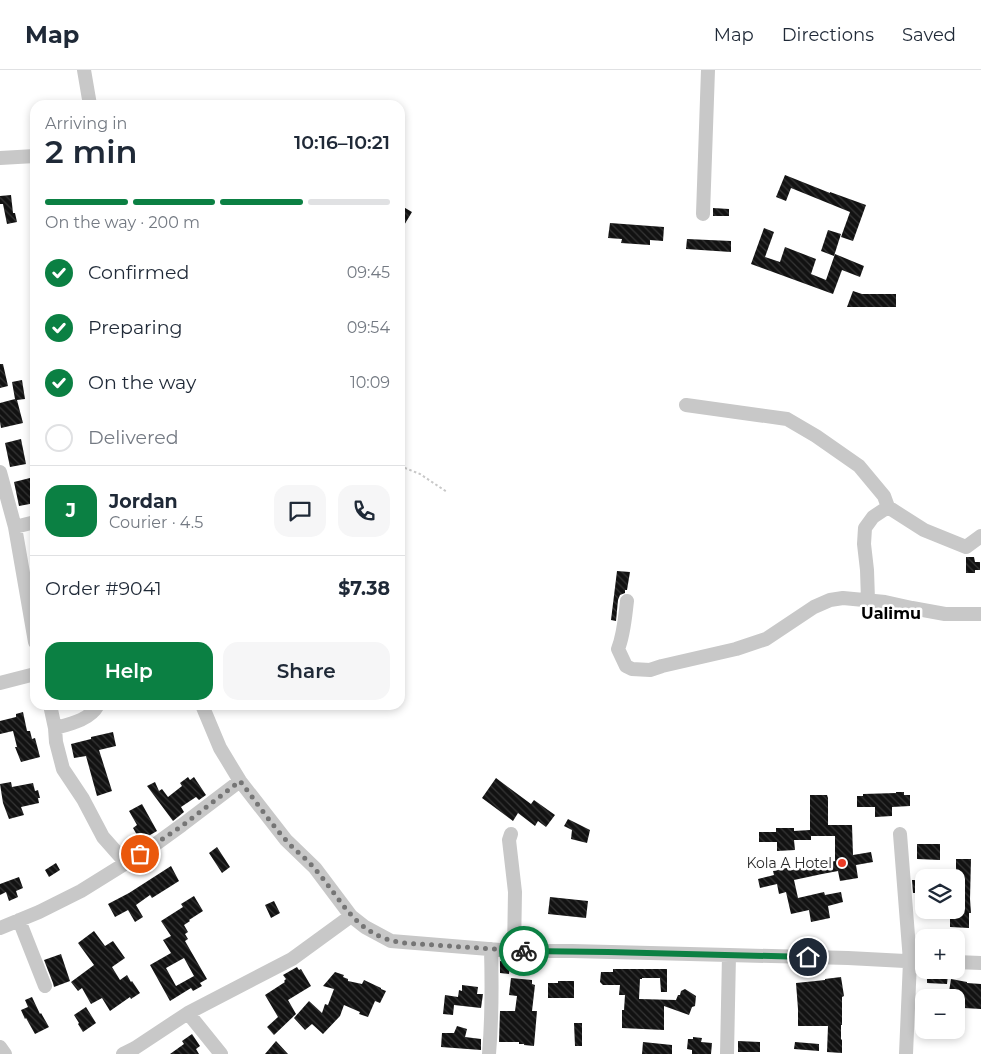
<!DOCTYPE html>
<meta charset="utf-8">
<style>
:root{--surface:#fff;--page:#f6f6f7;--text:#1f2937;--muted:#747a83;--line:#e0e1e3;--accent:#0b8043}
body{margin:0;font-family:Montserrat,sans-serif;background:var(--page);color:var(--text);height:100vh;display:flex;flex-direction:column;font-size:19px;white-space:nowrap}
*{box-sizing:border-box;margin:0}
p{font-size:16px;color:var(--muted)}
.icon{flex:none;width:28px;height:28px;fill:none;stroke:currentColor;stroke-width:2;stroke-linecap:round;stroke-linejoin:round}
.map{position:relative;flex:1;overflow:hidden}
.panel{position:absolute;left:30px;top:30px;width:375px;height:610px;display:flex;flex-direction:column;background:var(--surface);border-radius:15px;box-shadow:0 2px 8px #0003}
.panel>*{flex:none}
.fabs{position:absolute;left:915px;top:799px;display:grid;gap:10px}
.fabs a{display:grid;place-items:center;width:50px;height:50px;border-radius:10px;background:var(--surface);box-shadow:0 2px 8px #0003;font-size:25px}
.pin{position:absolute;display:grid;place-items:center;width:42px;height:42px;color:#fff;margin:-21px;border:2px solid #fff;border-radius:50%;box-shadow:0 1px 5px #0007}
.courier{position:absolute;display:grid;place-items:center;width:50px;height:50px;margin:-25px;border:4px solid #0b8043;border-radius:50%;background:#fff;color:#222;box-shadow:0 1px 6px #0007}
.head em{font-style:normal;font-weight:600}
.head div{display:flex;flex-direction:column-reverse}
.head{display:flex;align-items:center;justify-content:space-between;height:85px;padding:0 15px}
h1{font-size:32px;font-weight:600;line-height:38px}
.bar{display:grid;grid-template-columns:repeat(4,1fr);gap:8px 5px;align-content:center;height:60px;padding:0 15px}
.bar i{height:6px;border-radius:4px;background:var(--line)}
.bar .selected{background:var(--accent)}
.bar p{grid-column:span 4}
.line{display:flex;align-items:center;gap:12px;padding:0 15px;border-top:1px solid var(--line)}
.line div{flex:1}
.round{display:grid;place-items:center;flex:none;width:52px;height:52px;border-radius:15px;background:var(--page)}
ol{padding:0 15px;list-style:none}
li{display:flex;align-items:center;gap:15px;height:55px}
li p{margin-inline-start:auto}
li .icon{padding:5px;border-radius:50%;background:var(--accent);color:#fff;stroke-width:4}
li:last-child{color:var(--muted)}
li i{width:28px;height:28px;border:2px solid var(--line);border-radius:50%}
.cta{display:flex;gap:10px;margin-top:auto;padding:10px 15px}
.cta a{flex:1;height:58px;border-radius:15px;background:var(--accent);color:#fff;font-size:20px;font-weight:600;line-height:58px;text-align:center}
.cta a+a{background:var(--page);color:var(--text)}
header{display:flex;align-items:center;gap:30px;box-sizing:border-box;height:70px;padding:0 25px;background:var(--surface);border-bottom:1px solid var(--line)}
header strong{font-size:24px}
nav{display:flex;gap:28px;margin-inline-start:auto;font-size:18px}
.map>svg:first-child{display:block}
</style>
<header>
<strong>Map</strong>
<nav><a>Map</a><a>Directions</a><a>Saved</a></nav>
</header>
<div class="map">
<svg width="981" height="984" viewBox="0 0 981 984">
<defs>
<pattern id="building-back-hatch" width="6" height="6" patternUnits="userSpaceOnUse" patternTransform="scale(1.25)"><rect width="6" height="6" fill="#121212"/><path d="M-1 5l2 2M0 0l6 6M5-1l2 2" fill="none" stroke="#353535"/></pattern>
</defs>
<rect width="100%" height="100%" fill="#fff"/>
<path fill="url(#building-back-hatch)" fill-rule="evenodd" d="M785,105l45,18v-1l36,13 -13,36 -12,-4 9,-25 -59,-24 -5,13 -10,-4z
M11,125l2,18h2l2,9 -10,2 -4,-20h-3v-8z
M400,135l12,7 -12,20z
M713,138l16,1v7h-16z
M610,153l54,4 -1,14 -13,-1v5l-29,-2 1,-4 -14,-1z
M764,158l10,4 -9,25 15,5 5,-15 31,12 -5,15 15,6 9,-26 29,12 -4,11 -18,-7 -9,24 -82,-30z
M828,160l13,4 -7,22 -13,-5z
M687,169l44,2v11l-45,-3z
M853,221l9,3h34v13h-49z
M0,294h3l5,22 -8,2z
M22,310l3,19 -8,1 6,23 -22,5 -1,-6v-19l15,-4 -3,-17z
M21,369l5,25 -16,3 -5,-24z
M30,408l5,25 -16,3 -5,-24z
M966,487h8l1,5h5v8h-5v3h-9z
M617,501l13,1 -3,18h-2v3l-5,2 -2,5 -2,21 -5,-1z
M23,642l4,19h3l2,8 3,-1 5,19 -19,5 -6,-15h2l-4,-16 -13,3v-13l16,-4v-3z
M113,662l3,14 -17,4 13,41 -15,5 -11,-40 -12,2 -3,-14 20,-5v-2z
M188,707l2,3 4,-3 12,18 -7,5 -3,-3 -15,10 3,5 -11,9 -26,-35 8,-4 4,9 3,-2 6,8 14,-11 -2,-3z
M496,708l35,26 3,-4 21,15 -9,12 -8,-6 -3,5 -17,-13 -5,8 -31,-23z
M11,712l1,5 21,-4 2,8 3,-1 2,8h-2l1,5 -18,4 3,8 -15,4 -6,-16 -3,-19z
M896,722h8v3h6v11l-18,1v9l-17,1v-10h-18v-11h6v-2l33,-1z
M810,725h17l1,3v27h24l1,30 18,-3 2,10 -17,3 2,13 -18,3 -2,-10 -16,3 -28,6 4,18 26,-6 1,3 16,-3 2,10 -15,4 2,12 -19,4 -2,-12 -18,4 -5,-22 -7,2 -2,-10 -17,4 -2,-9 16,-4 -1,-4 18,-4 1,3 43,-9v-25h-24v4h-17l1,10 -18,1v-9h-18v-10h17v-4h18v3l16,-1z
M142,734l15,27 -12,7 -3,-5 -5,2 -4,-7 4,-3 -8,-14z
M568,749l22,11 -3,13 -16,-4 1,-9 -8,-4z
M917,774h23v16l-23,-1z
M217,777l13,20 -8,6 -13,-20z
M956,789h15l-1,40 1,14h-2v15l-19,-1v-17h6z
M56,793l4,7 -11,7 -4,-7z
M171,796l8,15 -27,17 -2,-3 -14,10 7,12 -8,5 -7,-12 -13,7 -7,-13 21,-11z
M19,807l4,11 -7,3 2,6 -9,4 -3,-9 -6,3v-11z
M916,807h8v16h-11l-1,-13h4z
M194,826l9,15 -14,9 1,1 -6,4 4,7 -3,2 3,5 -3,2 22,38 -7,4 2,3 -9,5 -2,-3 -21,13 -20,-36 21,-12 -8,-13 8,-4 -10,-15 22,-14 -2,-3zM184,888l10,18 -18,10 -10,-18z
M550,827l38,4 -2,17 -38,-4z
M274,831l6,12 -9,5 -6,-13z
M94,861l11,15 8,-5 12,17 -13,9 8,13 7,-5 4,7 1,-1 8,12 -9,6 -1,-2 -20,14 -8,-13 -11,6 -9,-16 -4,3 -7,-9 23,-17 -16,-22z
M61,884l9,27 -16,6 -1,-4 -9,-23z
M500,891l10,1 -1,12 -9,-1z
M297,897l2,3 2,-1 10,17 -23,14 8,14 -22,21 -7,-8 11,-10 -13,-22 20,-13 -1,-1 2,-2 -3,-4z
M613,899h54v23h-6l-1,-14h-18v1h-2l-1,20 37,1 2,-5h2l1,-4 4,-2 11,7 -1,10 -3,1 -3,8 -25,-9v24l-42,-2v-18h2l1,-15h-6l1,-10h-17l-3,-3 1,-10h12z
M335,902l9,3 -1,2 5,2v2l14,3 2,-4 17,8v1l5,2 -6,12 -5,-2 -7,16 -9,-3 1,-2 -16,-7 -4,11 -17,18 -11,-10 -7,6 -11,-12 15,-17 13,12 3,-9 3,1 6,-16 -11,-3z
M927,904l21,1 -1,9 -20,-1z
M841,907l3,19 -2,1v28h-1v14l1,1v13l-15,-1 1,-26h-30v-17l-2,-26 29,-3v-1z
M511,908l21,2v4l3,1 -3,26h5l-3,35 -10,-1v-1h-5v-2h-20l1,-31h15l2,-15 -8,-1z
M951,909l16,3v1l14,1v25l-17,-1 -1,4 -7,-1v-13h-8z
M558,911h16v17h-26v-15h10z
M462,915l16,2 -1,7h6l-2,14 -27,-3 -1,10 -10,-1 2,-19 13,2 1,-7 3,1z
M32,927l8,17 1,-1 8,14 -14,7 -9,-16 -1,1 -4,-9 7,-3 -3,-7z
M86,937l10,16 -13,9 -5,-8 1,-1 -5,-8z
M574,953h8v23h-7z
M457,956l10,3 -2,8 16,2v11l-40,-3 1,-14h12z
M192,964l8,12 -4,3 3,5h-29l14,-10 -2,-3z
M693,967l9,1 -1,4 11,1 -1,11h-19v-4l-5,-1 1,-10h5z
M276,971l12,13h-23z
M738,971l22,1v10h-22z
M643,972l29,3v9h-30z
M795,972l24,2v7l-25,-2z"/>
<g fill="none" stroke-linecap="round" stroke-linejoin="round">
<path stroke="#c8c8c8" stroke-width="2" stroke-dasharray="2.5 2.5" stroke-linecap="butt" d="M400,396l20,8 27,18"/>
<path stroke="#c8c8c8" stroke-width="14" d="M84,0l6,35
M0,88l35,-2
M703,144l5,-144
M686,335l101,14 29,17 43,30 25,30 4,11 -15,10 -8,11 -1,16 3,26 1,30
M0,402l15,55 20,115
M888,437l36,23 42,17 15,-11
M15,457l20,-5
M627,531c-2,16 -3,33 -9,48l8,17 6,3 18,1 12,-4 74,-17 30,-10 48,-32 16,-7 13,-2 42,4 27,6 33,6h36
M0,613l35,-9
M50,635l5,23 1,14 7,27 20,30 20,38 23,26
M202,635l18,43 20,33 46,59 29,28 36,48 14,11 26,14 123,10h58l157,4 119,3 76,4
M55,658c15,-4 35,-8 43,-23
M511,764l-2,6 6,52 -1,59
M900,764l10,127 -4,93
M19,850l26,66
M0,858l39,-16 42,-21 45,-28 27,-17 29,-21 58,-44
M956,892l25,1
M188,943l33,41
M0,977l5,7
M123,984l12,-6 53,-35 104,-54 59,-43
M489,984c3,-35 3,-70 2,-105
M727,984l2,-99"/>
</g>
<g fill="none" stroke-linecap="round" stroke-linejoin="round">
<path stroke="#757575" stroke-width="5" stroke-dasharray="0 9" d="M140,784l42,-28 58,-45c15,19 29,40 45,58 9,11 21,19 30,30 28,32 41,68 89,74l120,8"/>
<path stroke="#0b8043" stroke-width="6" d="M524,881l84,1 200,5"/>
</g>
<circle fill="#ea3b25" stroke="#fff" stroke-width="2" cx="842" cy="793" r="5"/>
<g text-anchor="middle" stroke-width="5" stroke-linejoin="round" paint-order="stroke">
<g font-size="14" fill="#2b2b2b" stroke="#fff" text-anchor="end">
<text x="832" y="798">Kola A Hotel</text>
</g>
<g font-size="16" font-weight="bold" fill="#000" stroke="#fff">
<text x="891" y="549">Ualimu</text>
</g>
</g>
</svg>
<div class="fabs">
<a><svg class="icon" aria-label="layers" viewBox="0 0 24 24"><path d="M12 4l9 5-9 5-9-5zM3 14l9 5 9-5"/></svg></a>
<a>+</a>
<a>−</a>
</div>
<div class="pin" style="left:140px;top:784px;background:#ea580c"><svg class="icon" aria-label="bag" viewBox="0 0 24 24"><path d="M5 8h14l-1 12H6zM9 8a3 3 0 0 1 6 0"/></svg></div>
<div class="pin" style="left:808px;top:887px;background:#1f2937"><svg class="icon" aria-label="home" viewBox="0 0 24 24"><path d="M3 11l9-7 9 7M6 9v11h12V9"/></svg></div>
<div class="courier" style="left:524px;top:881px"><svg class="icon" aria-label="bike" viewBox="0 0 24 24"><circle cx="6" cy="16" r="4"/><circle cx="18" cy="16" r="4"/><path d="M6 16l4-8h5l3 8M10 8l3 8H6M13 5h3"/></svg></div>
<section class="panel">
<div class="head"><div><h1>2 min</h1><p>Arriving in</p></div><em>10:16–10:21</em></div>
<div class="bar"><i class="selected"></i><i class="selected"></i><i class="selected"></i><i></i><p>On the way · 200 m</p></div>
<ol>
<li><svg class="icon" aria-label="check" viewBox="0 0 24 24"><path d="M5 12l5 5 9-10"/></svg>Confirmed<p>09:45</p></li>
<li><svg class="icon" aria-label="check" viewBox="0 0 24 24"><path d="M5 12l5 5 9-10"/></svg>Preparing<p>09:54</p></li>
<li><svg class="icon" aria-label="check" viewBox="0 0 24 24"><path d="M5 12l5 5 9-10"/></svg>On the way<p>10:09</p></li>
<li><i></i>Delivered</li>
</ol>
<div class="line" style="height:90px"><b class="round" style="background:var(--accent);color:#fff">J</b><div><b>Jordan</b><p>Courier · 4.5</p></div><a class="round"><svg class="icon" aria-label="chat" viewBox="0 0 24 24"><path d="M4 5h16v11H9l-5 4z"/></svg></a><a class="round"><svg class="icon" aria-label="phone" viewBox="0 0 24 24"><path d="M5 4h4l2 5-3 2q2 4 5 5l2-3 5 2v4C11 20 4 13 5 4z"/></svg></a></div>
<div class="line" style="height:65px"><div>Order #9041</div><b>$7.38</b></div>
<div class="cta"><a>Help</a><a>Share</a></div>
</section>
</div>
